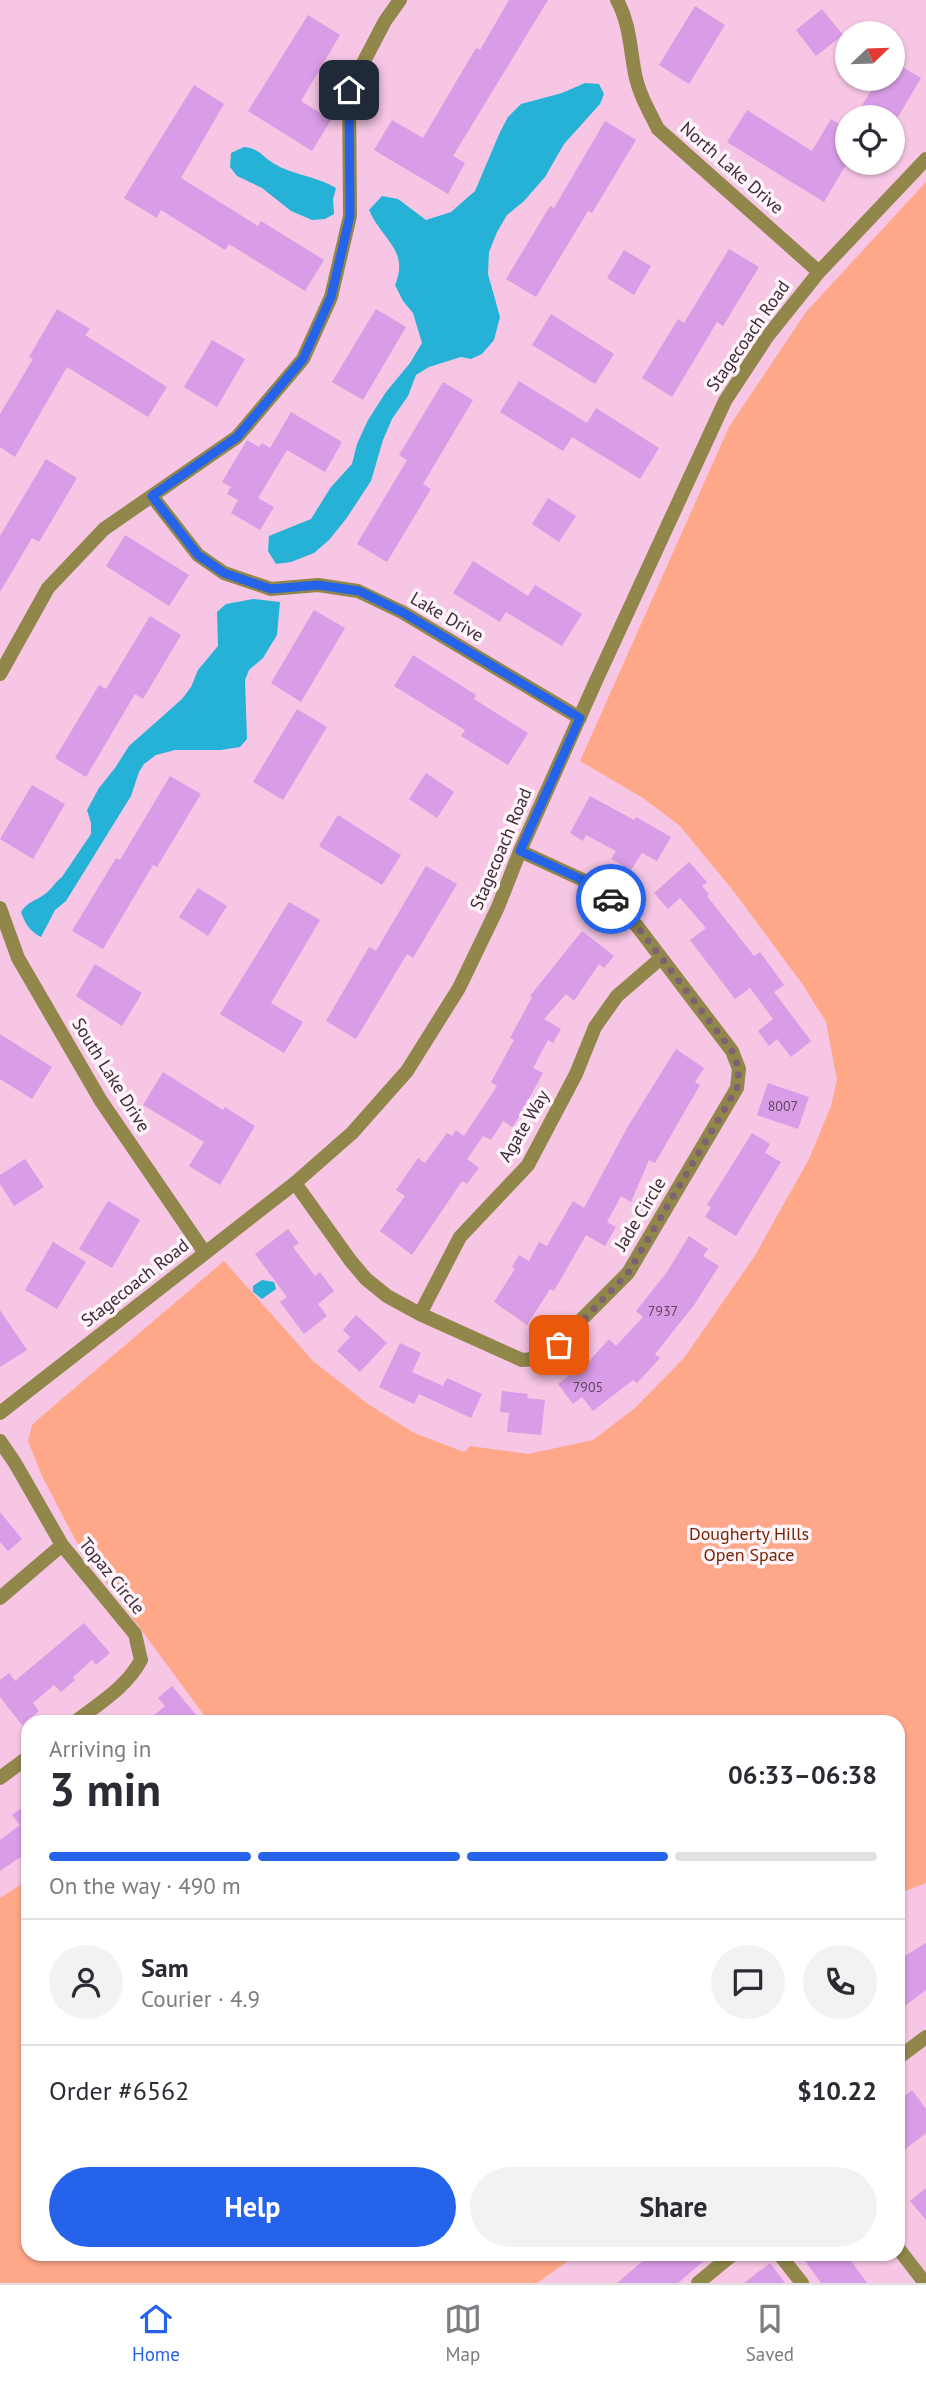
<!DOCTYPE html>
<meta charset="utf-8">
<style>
:root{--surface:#fff;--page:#f2f2f3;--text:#2b2b33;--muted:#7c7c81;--line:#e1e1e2;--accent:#2563eb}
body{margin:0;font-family:"PT Sans",sans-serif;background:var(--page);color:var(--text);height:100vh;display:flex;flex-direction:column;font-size:26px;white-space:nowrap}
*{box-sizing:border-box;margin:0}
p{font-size:23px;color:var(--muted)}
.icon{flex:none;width:38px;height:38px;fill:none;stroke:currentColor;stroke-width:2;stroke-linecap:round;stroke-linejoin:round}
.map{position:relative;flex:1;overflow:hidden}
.drawer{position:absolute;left:21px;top:1715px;width:884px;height:546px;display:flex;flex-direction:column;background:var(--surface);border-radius:21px;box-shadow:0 2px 5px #0004}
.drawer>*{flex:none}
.needle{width:46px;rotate:67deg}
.fabs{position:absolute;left:835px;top:21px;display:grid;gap:14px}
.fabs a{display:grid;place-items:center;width:70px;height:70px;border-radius:50%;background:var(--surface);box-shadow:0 2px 5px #0004;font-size:35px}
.pin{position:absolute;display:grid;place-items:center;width:60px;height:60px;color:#fff;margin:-30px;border-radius:14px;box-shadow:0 4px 10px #0006}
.courier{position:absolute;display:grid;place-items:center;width:70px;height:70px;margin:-35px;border:5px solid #2563eb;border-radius:50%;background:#fff;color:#222;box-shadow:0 2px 9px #0007}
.headline em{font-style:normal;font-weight:700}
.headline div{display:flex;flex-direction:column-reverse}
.headline{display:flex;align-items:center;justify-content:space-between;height:119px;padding:0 28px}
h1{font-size:46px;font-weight:700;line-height:52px}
.bar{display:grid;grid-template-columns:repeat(4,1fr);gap:10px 7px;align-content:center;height:84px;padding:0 28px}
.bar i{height:9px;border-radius:5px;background:var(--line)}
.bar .active{background:var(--accent)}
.bar p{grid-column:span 4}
.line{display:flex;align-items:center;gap:18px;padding:0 28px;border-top:2px solid var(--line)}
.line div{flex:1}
.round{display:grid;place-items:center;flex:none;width:74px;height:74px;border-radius:37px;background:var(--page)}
.action{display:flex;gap:14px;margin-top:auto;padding:14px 28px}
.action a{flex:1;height:80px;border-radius:42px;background:var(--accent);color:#fff;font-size:28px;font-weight:700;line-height:80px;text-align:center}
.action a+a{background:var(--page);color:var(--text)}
.dock{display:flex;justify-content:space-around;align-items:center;height:98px;border-top:2px solid var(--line);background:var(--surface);font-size:19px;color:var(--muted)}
.dock a{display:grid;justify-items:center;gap:4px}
.dock .active{color:var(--accent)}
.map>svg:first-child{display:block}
</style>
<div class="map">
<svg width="926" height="2283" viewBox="0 0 926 2283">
<rect width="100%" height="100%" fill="#f6c6e4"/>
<path fill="#ffa789" d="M926,182v1701l-28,11v-172h-689l-133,-181 -34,-65 -14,-35 4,-16 11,-10 181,-154 90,101 54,42 46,29 50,19 6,-6 58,8 65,-14 42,-32 49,-50 70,-101 55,-98 22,-53 6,-26 -11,-58 -23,-37 -68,-92 -55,-67 -37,-28 -63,-37 149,-334 77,-115z
M28,1880v374h546l-2,4 -35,25h-537v-385z"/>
<path fill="#26b2d6" d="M585,83l14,1 5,10 -4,10 -36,40 -19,33 -21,24 -17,14 -10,17 -8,20 -1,22 12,43 -6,23 -12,14 -11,5 -10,-2 -32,10 -13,8 -8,21 -16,23 -9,21 -12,41 -25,38 -17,21 -15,13 -23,9 -15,2 -8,-13 1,-15 42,-17 20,-32 21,-23 5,-20 11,-24 18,-28 24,-29 12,-20 -9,-30 -10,-12 -8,-16c15,-35 -14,-46 -26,-75l13,-14 16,3 28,21 25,-8 24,-21 25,-59 8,-15 13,-13 41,-11z
M244,147c16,2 17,8 29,16 18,12 44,13 63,25l-3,11 1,15 -9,5 -13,1 -21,-9 -29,-23 -25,-12 -7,-9 1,-14z
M253,599l27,3 -3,33 -14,23 -14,12 -4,10 2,59 -7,8 -19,3h-46l-19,5 -12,9 -5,8 -8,24 -65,105 -11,9 -14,27c-12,-6 -16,-14 -20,-25 7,-11 15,-11 24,-18 7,-5 10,-12 17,-17l29,-43v-11l-4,-13 12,-22 16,-20 14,-22 53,-47 9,-12 7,-17 20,-24 -1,-34 9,-8z
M262,1280l12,2 2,7 -14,10 -9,-7v-6z"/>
<path fill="#d99ce6" d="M509,0h39l-95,156 12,7 -17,31 -74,-44 18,-30 31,18 53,-90 4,2z
M695,6l30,19 -36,59 -30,-19z
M822,9l21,26 -27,21 -20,-26z
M308,15l32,20 -39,66 30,19 -19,31 -64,-40z
M892,61l29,17 -23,39h-43l23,-38h14z
M194,85l30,19 -43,74 77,48 3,-5 63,39 -19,31 -76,-47 -4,6 -64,-40 -4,8 -33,-20z
M747,110l65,41 19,-32 16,10v34l-23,39 -97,-60z
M605,121l31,19 -44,73 -4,-2 -52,86 -30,-18 44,-73 4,2z
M729,249l30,18 -36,59 -6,-4 -45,75 -30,-19 36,-59 6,4z
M624,250l27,16 -17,29 -27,-17z
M57,309l33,20 -5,6 82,52 -19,30 -81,-50 -52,90 -15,-10v-33l33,-55 -4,-2z
M376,309l30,18 -43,73 -31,-18z
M551,314l63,40 -19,30 -63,-39z
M212,340l33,19 -28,48 -33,-20z
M519,381l68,42 9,-15 63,40 -19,31 -68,-42 -9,14 -63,-39z
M443,382l30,18 -50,84 8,5 -44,73 -30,-18 50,-84 -8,-5z
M291,412l51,30 -17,30 -38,-22 -29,48 16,9 -14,23 -29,-17 7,-13 -11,-6 4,-7 -9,-5 25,-42 12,7 3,-4 8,5z
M46,459l31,19 -38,64 -7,-4 -32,54v-56z
M548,498l28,18 -17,26 -27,-18z
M125,535l64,40 -20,31 -63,-40z
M473,561l55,35 7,-11 47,29 -20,32 -56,-34 -6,10 -47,-29z
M314,610l31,18 -44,74 -30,-19z
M150,616l31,19 -38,64 -8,-5 -49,83 -31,-19 44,-73 7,4z
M413,655l63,40 -2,4 54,34 -20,32 -47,-29 4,-6 -71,-44z
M297,709l30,18 -44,73 -30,-18z
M426,773l28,19 -17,26 -28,-19z
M170,776l31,18 -44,73 -4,-2 -50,84 -31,-18 44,-73 4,2z
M32,785l33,19 -32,55 -33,-20z
M590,796l44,24 2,-3 35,20 -14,24 -15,-8 -11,17 -20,-11 5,-8 -30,-16 -3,6 -13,-8z
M338,815l63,40 -19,30 -63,-39z
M689,862l18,20 -5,4 7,8 -2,2 47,60 6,-4 24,33 -10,7 37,49 -20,16 -14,-18 -8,7 -11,-15 15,-12 -23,-31 -15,11 -45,-59 16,-12 -26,-30 -12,11 -14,-16z
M426,866l31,18 -44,74 -6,-4 -51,85 -30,-18 43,-74 7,4z
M198,888l29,18 -19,30 -29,-19z
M289,902l31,18 -49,83 32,19 -19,31 -64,-39z
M582,931l32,25 -10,12 -5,-4 -25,37 -8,-7 -22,25 17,10 -8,14 -5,-3 -15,28 10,5 -24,44 -7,10 -9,-6 -12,19 -8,-4 -16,23 12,9 -12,16 -5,-3 -50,74 -32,-24 25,-35 -9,-6 22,-32 7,5 22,-30 5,3 4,-6 8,6 33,-50 -6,-4 23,-42 -4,-2 22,-41 -2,-1z
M95,964l47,29 -20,33 -46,-30z
M0,1034l52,33 -20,32 -32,-20z
M676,1049l28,19 -9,14 5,3 -45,78 -6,-3 -18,42 -10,-6 -14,26 9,5 -11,19 -19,-11 -32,56 -4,-2 -23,36 -33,-23 21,-33 -3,-2 7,-12 10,6 10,-19 8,4 26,-45 11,7 43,-80z
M163,1072l60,38 2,-3 30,19 -35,59 -31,-19 15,-24 -61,-37z
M768,1083l41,14 -11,32 -41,-14z
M752,1133l18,11 -5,9 16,9 -45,74 -31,-19 6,-10 -4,-2z
M25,1159l19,28 -30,19 -14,-22v-9z
M108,1201l32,19 -28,48 -33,-19z
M288,1229l11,14 -6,4 22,29 5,-4 14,19 -16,13 9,12 -23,18 -24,-32 7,-5 -32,-43z
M689,1236l19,13 -5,7 16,10 -25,39 -39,49 5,4 -23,25 -4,-3 -40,31 -11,-14 -9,7 -15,-20 23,-18 2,2 26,-29 7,7 27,-29 -7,-6 31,-39z
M53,1242l33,20 -29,47 -32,-19z
M0,1310l27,40 -27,17z
M356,1315l31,28 -27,29 -23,-21 13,-14 -7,-7z
M400,1343l21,10 -9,19 31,14 4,-8 35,16 -11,24 -52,-24 -5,10 -35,-17z
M502,1391l26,3 -1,4 18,2 -4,35 -34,-3 2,-19 -9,-1z
M0,1512l22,27 -14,12 -8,-9z
M84,1623l26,30 -14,12 -4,-5 -19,17 2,3 -14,12 -7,-7 -21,18 6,8 -17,14 -22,-28v-17l9,-7 6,8z
M172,1686l25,30 -7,6h-44l19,-16 -7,-8z
M28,1803v49l-28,19v-31l20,-15 -8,-10z
M926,1943v47l-28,21v-51z
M912,2090l14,19v24l-28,22v-54z
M926,2188v32l-16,-19z
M651,2254h61l-34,29h-61z
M800,2254h46l21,29h-46z
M770,2263l15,20h-41z"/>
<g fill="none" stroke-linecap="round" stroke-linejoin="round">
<path stroke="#91874b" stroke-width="14" d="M617,0c13,24 13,48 18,74 4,20 14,37 23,55l161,143
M152,496l46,59 26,18 47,16 47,-4 40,6 44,21 178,106
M0,674l48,-86 56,-59 133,-92 66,-78 28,-62 19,-81 -1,-126 36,-69 15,-21
M0,908l18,50 83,143 104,152
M295,1183l55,77 16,19 21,17 33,18 102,46 11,-1 14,-5 81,-81 109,-185 2,-19 -7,-18 -95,-125 -28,-29 -26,-17 -63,-29
M420,1314l40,-77 68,-72 48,-91 19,-47 22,-31 44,-38
M0,1413l295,-230 57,-50 55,-62 52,-83 39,-81 22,-56 75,-168 130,-282 42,-64 52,-65 107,-113
M0,1441l15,22 47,82 73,89 6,26c-15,28 -42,43 -66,62
M0,1598l62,-53
M0,1778l28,-21
M898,2058l28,-21
M898,2248l27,35
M779,2254l23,29
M698,2283l35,-29"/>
</g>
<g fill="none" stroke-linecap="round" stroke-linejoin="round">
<path stroke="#7e6173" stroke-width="7" stroke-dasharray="0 12.6" d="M559,1345l69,-72 109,-185 2,-19 -7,-18 -95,-125 -26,-27"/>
<path stroke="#2563eb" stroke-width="9" d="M349,90l1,126 -19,81 -28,62 -66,78 -85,59 46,59 26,18 47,16 47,-4 41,6 43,21 178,106 -60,133 63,29 28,19"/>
</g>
<g text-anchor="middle" stroke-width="7" stroke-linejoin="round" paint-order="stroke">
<g font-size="14" fill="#644662">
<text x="783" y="1111">8007</text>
<text x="663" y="1316">7937</text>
<text x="588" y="1392">7905</text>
</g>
<g font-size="18" fill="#3d2a36" stroke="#fef4fa">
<text transform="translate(732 168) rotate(41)" y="6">North Lake Drive</text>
<text transform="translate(748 336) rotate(-55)" y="6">Stagecoach Road</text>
<text transform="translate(447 617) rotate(30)" y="6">Lake Drive</text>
<text transform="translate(501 849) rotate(-67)" y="6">Stagecoach Road</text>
<text transform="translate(111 1075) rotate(58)" y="6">South Lake Drive</text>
<text transform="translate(524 1126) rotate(-59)" y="6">Agate Way</text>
<text transform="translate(640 1214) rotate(-59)" y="6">Jade Circle</text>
<text transform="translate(135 1283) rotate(-38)" y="6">Stagecoach Road</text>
<text transform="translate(112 1576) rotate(51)" y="6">Topaz Circle</text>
</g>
<g font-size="18" fill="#762500" stroke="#fef4fa">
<text x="749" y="1540">Dougherty Hills<tspan x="749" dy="21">Open Space</tspan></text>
</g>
</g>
</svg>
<div class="fabs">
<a><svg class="needle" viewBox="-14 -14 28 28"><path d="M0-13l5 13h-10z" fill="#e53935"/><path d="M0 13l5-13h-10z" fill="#7c7c81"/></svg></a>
<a><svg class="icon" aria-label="locate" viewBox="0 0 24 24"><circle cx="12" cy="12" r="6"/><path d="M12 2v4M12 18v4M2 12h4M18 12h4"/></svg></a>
</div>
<div class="pin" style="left:559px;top:1345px;background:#ea580c"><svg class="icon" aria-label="bag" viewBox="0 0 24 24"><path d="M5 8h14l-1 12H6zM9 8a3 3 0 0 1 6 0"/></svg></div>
<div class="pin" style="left:349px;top:90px;background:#1f2937"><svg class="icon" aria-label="home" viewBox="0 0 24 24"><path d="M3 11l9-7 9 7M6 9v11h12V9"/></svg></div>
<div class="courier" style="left:611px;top:899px"><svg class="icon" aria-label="car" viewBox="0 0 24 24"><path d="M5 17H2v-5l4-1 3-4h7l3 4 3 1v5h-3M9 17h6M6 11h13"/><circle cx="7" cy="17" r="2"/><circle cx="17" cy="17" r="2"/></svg></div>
<section class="drawer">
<div class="headline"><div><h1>3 min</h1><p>Arriving in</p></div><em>06:33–06:38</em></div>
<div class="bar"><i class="active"></i><i class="active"></i><i class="active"></i><i></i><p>On the way · 490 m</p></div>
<div class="line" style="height:126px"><a class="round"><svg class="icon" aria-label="person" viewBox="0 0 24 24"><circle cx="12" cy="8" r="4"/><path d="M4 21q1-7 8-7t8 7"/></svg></a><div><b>Sam</b><p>Courier · 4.9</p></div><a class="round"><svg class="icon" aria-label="chat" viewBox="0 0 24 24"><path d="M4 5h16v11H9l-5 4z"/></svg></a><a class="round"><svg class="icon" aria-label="phone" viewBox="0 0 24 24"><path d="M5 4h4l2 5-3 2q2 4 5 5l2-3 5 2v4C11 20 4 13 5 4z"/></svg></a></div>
<div class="line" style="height:91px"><div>Order #6562</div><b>$10.22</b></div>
<div class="action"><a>Help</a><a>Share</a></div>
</section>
</div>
<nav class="dock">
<a class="active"><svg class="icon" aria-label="home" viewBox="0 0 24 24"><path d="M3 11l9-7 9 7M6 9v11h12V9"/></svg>Home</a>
<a><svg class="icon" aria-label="map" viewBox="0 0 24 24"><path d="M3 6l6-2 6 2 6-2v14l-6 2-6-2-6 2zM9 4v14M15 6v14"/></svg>Map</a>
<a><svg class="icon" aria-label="saved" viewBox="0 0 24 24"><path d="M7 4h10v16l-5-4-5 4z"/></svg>Saved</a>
</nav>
